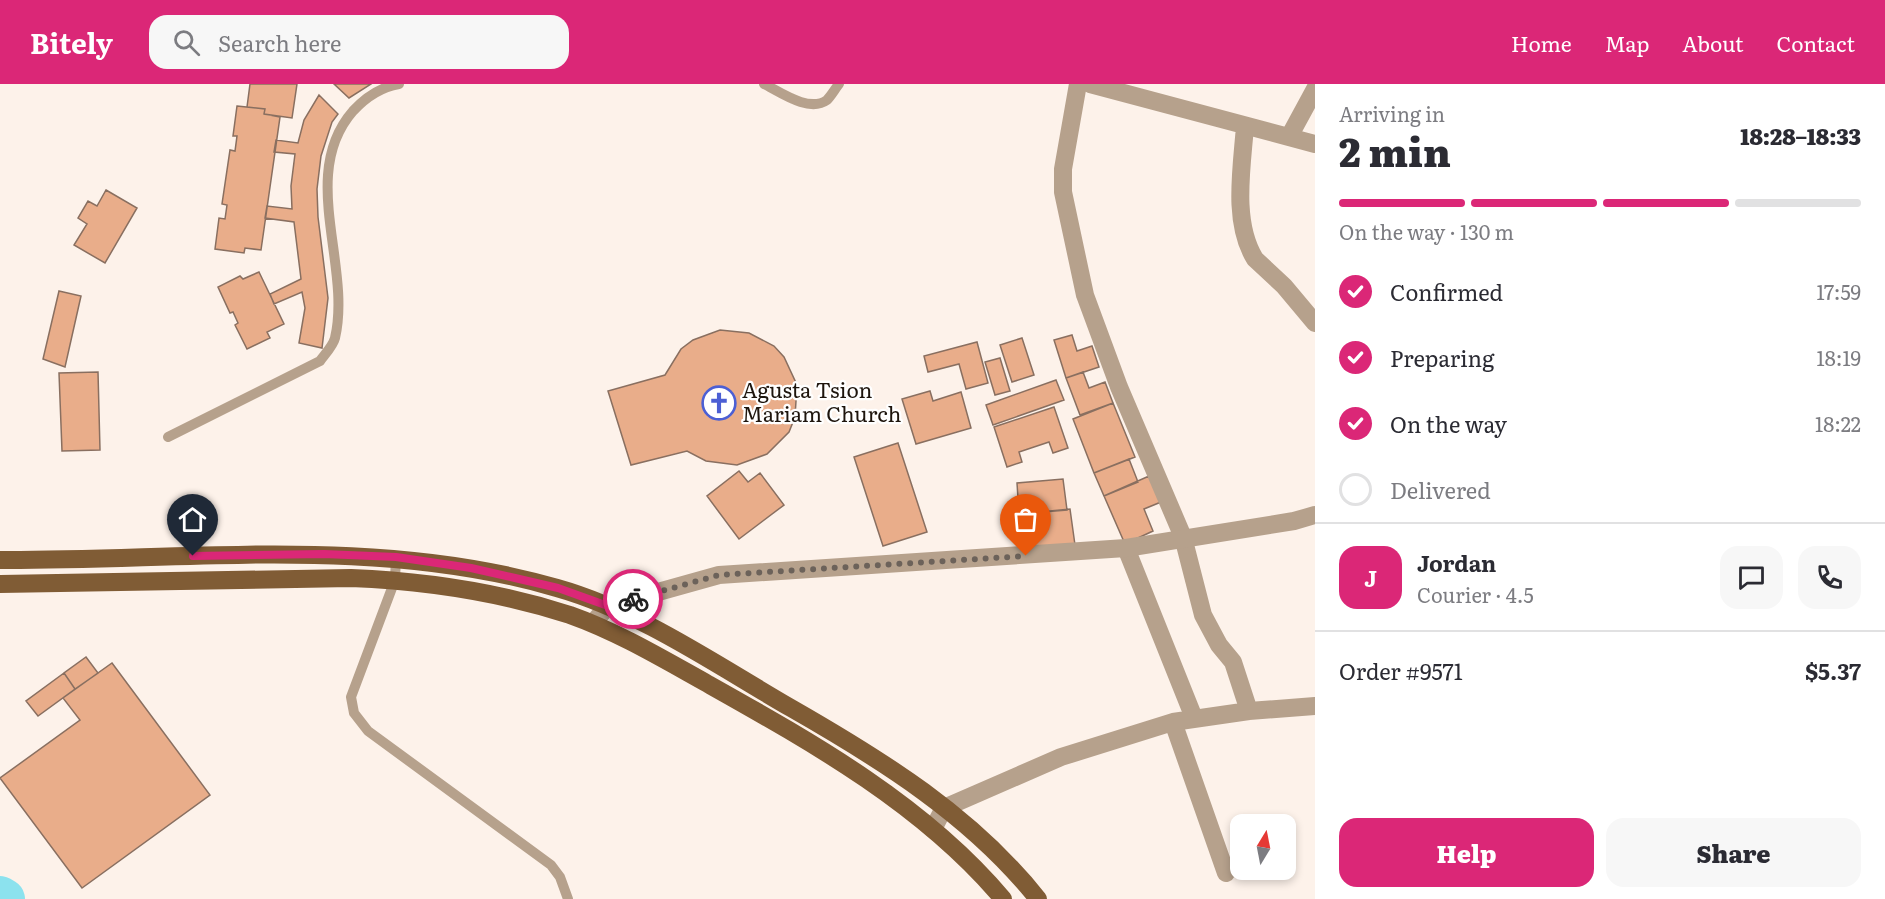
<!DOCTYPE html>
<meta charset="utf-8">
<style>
:root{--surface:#fff;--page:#f7f7f7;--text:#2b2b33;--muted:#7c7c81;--line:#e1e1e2;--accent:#db2777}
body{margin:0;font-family:Literata,serif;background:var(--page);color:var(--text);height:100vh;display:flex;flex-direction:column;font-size:22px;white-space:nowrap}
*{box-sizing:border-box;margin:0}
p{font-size:20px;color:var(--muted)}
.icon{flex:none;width:33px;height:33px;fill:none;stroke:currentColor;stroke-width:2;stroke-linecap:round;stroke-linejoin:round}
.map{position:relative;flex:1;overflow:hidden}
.panel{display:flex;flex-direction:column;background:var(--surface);width:570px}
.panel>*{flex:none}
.needle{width:39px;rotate:10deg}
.controls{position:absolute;left:1230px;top:730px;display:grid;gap:12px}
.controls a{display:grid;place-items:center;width:66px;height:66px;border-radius:12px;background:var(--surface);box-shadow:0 3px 9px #0003;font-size:30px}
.pin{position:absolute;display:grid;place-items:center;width:51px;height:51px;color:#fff;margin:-62px -26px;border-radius:50% 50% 50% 0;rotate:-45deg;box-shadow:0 0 6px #0007}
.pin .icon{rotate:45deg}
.courier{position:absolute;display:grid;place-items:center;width:60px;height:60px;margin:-30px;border:4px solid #db2777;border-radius:50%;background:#fff;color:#222;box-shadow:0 2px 8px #0007}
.headline em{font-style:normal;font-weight:800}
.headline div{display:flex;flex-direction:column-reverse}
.headline{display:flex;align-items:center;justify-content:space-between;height:102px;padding:0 24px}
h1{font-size:39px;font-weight:800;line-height:45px}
.bar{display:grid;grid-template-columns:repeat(4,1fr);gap:9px 6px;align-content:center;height:72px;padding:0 24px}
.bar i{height:8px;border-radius:4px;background:var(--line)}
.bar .current{background:var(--accent)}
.bar p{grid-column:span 4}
.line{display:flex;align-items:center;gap:15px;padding:0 24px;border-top:2px solid var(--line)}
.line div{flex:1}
.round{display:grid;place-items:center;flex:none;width:63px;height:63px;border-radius:18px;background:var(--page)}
ol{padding:0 24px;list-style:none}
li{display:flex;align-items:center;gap:18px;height:66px}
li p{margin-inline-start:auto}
li .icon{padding:6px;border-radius:50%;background:var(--accent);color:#fff;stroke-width:4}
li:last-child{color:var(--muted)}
li i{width:33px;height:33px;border:3px solid var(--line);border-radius:50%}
.button{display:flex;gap:12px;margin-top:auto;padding:12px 24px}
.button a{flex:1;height:69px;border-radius:18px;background:var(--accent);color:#fff;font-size:24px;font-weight:800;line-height:69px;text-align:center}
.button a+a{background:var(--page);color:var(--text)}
header{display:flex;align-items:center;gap:36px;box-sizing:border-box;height:84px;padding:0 30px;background:var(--accent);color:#fff}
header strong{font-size:28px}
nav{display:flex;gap:33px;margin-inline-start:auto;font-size:21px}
.search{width:420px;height:54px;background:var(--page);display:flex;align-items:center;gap:15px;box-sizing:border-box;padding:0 21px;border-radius:18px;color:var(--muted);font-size:22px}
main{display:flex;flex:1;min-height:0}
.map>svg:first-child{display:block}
</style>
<header>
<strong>Bitely</strong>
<div class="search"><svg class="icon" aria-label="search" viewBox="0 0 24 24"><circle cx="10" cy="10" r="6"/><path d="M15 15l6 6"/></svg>Search here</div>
<nav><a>Home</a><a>Map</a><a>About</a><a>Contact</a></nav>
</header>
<main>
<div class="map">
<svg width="1315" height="815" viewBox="0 0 1315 815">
<rect width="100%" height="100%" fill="#fdf2ea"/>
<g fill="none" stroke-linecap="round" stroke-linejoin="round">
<path stroke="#8ce2ee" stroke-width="40" d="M0,812l5,3"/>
</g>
<path fill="#e9ad8a" stroke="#896f60" stroke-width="1.5" d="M250,0h47l-5,34 -28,-4 1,-5 -18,-2z
M334,0h37l-22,14z
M319,11l19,19 -6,8 -11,34 -4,33 1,28 10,81 -6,50 -23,-5 6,-35 -3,-16 -28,12 -4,-10 31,-15 -7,-57 -29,-4 2,-12 25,3 -1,-23 4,-32 -21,-2 2,-12 22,3 6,-23z
M237,22l28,3 -1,5 16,3 -19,133 -16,-2 -1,5 -29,-4 4,-31 6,1 2,-14 -5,-1 8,-54 5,1 2,-15h-4z
M106,106l31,18 -32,55 -31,-18 13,-21 -9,-6 10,-17 9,5z
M259,188l25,52 -17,8 3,6 -23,11 -12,-24 3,-2 -5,-11 -3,1 -12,-26 22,-11 3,3z
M59,207l22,5 -16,71 -22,-8z
M720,246l29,3 25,13 10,11 13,28 -2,32 -6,15 -22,22 -30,11 -31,-4 -19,-10 -56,14 -23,-74 57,-16 16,-26 12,-9z
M1072,251l5,16 15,-5 7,21 -33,11 -12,-38z
M1022,254l12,37 -22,7 -12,-37z
M977,258l11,41 -22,6 -7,-25 -31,8 -4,-16z
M1000,274l10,33 -15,4 -10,-33z
M98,288l2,78 -38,1 -3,-78z
M1083,288l6,16 16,-6 8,21 -33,12 -14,-37z
M1056,296l8,20 -71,25 -7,-20z
M930,307l3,10 28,-9 10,36 -55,16 -14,-45z
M1113,319l22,54 -41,16 -21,-54z
M1054,323l14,41 -15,5 -4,-11 -30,10 3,10 -15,5 -13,-40z
M898,359l29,89 -44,14 -29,-89z
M1129,375l9,23 -34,14 -10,-23z
M739,387l9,11 12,-9 24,32 -45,34 -32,-43z
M1149,392l12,26 -17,7 9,22 -28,13 -21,-48z
M1063,395l4,31 -48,4 -2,-31z
M1070,425l5,36 -51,5 -5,-36z
M86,573l12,16 -23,16 -11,-16z
M112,579l98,132 -128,93 -82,-110 80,-58 -17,-22z
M64,589l11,16 -37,27 -12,-15z"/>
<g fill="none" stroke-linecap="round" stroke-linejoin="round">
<path stroke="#b6a18c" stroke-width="10" d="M764,0c16,8 45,29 63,16 4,-4 8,-11 12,-16
M168,353l152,-76c5,-7 13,-15 15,-23 17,-73 -37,-164 18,-227 12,-13 28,-24 46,-27
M396,473l-1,23 -44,117 3,16 14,18 183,134 9,12 8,22"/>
<path stroke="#b6a18c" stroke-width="18" d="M1078,0l-15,85v23l22,103 34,92 64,150 20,78 16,30 14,17 16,49
M1090,0l225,60
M1245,42c-3,41 -13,96 10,133l29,27 31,37
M1289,53l26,-48
M1126,464l68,170
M1173,638l53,151
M933,745l11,-21 117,-51 112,-35 76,-11 66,-5"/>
<path stroke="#b6a18c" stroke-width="18" d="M593,539l15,-17 111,-31 407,-27 168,-27 21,-6"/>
<path stroke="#805c35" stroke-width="18" d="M0,476c186,1 376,-25 557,28 82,23 161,78 234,120 91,52 181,108 247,191
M0,500l351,-6c75,3 148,14 219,37 48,17 93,44 138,69 105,59 216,121 295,215"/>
</g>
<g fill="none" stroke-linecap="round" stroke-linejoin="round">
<path stroke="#6c625a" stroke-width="6" stroke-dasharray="0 10.8" d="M633,515l86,-24 307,-19"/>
<path stroke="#db2777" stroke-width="8" d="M193,472l131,-2 72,3 75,11 44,10 43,10 50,18 25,-7"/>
</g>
<defs>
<g id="church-ring" transform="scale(1.725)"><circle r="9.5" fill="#fff" stroke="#4c5fd4" stroke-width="1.5"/><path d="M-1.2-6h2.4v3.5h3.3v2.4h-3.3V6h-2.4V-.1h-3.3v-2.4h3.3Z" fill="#4c5fd4"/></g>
</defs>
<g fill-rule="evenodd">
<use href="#church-ring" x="719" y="319"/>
</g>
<g text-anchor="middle" stroke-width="4.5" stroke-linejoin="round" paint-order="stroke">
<g font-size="21" fill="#1e150d" stroke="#fff" text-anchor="start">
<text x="742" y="314">Agusta Tsion<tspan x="742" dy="24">Mariam Church</tspan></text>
</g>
</g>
</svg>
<div class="controls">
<a><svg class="needle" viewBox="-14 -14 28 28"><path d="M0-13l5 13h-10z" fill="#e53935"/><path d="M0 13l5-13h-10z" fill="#7c7c81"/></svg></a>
</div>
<div class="pin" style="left:1026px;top:472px;background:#ea580c"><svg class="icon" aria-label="bag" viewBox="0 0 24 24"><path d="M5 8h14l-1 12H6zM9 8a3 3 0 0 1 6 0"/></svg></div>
<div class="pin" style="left:193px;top:472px;background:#1f2937"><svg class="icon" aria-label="home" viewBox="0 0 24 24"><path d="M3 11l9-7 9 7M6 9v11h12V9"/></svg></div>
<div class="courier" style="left:633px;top:515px"><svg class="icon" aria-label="bike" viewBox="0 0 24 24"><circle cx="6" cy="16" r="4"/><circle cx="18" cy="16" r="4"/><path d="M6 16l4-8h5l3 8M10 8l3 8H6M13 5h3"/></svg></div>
</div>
<section class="panel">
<div class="headline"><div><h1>2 min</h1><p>Arriving in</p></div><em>18:28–18:33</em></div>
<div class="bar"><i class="current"></i><i class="current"></i><i class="current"></i><i></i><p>On the way · 130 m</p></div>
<ol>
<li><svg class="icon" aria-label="check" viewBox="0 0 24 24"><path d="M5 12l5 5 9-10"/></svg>Confirmed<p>17:59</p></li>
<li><svg class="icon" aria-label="check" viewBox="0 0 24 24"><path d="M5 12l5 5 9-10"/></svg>Preparing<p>18:19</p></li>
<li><svg class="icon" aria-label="check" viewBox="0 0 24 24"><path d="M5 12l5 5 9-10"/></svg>On the way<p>18:22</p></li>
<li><i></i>Delivered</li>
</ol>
<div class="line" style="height:108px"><b class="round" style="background:var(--accent);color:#fff">J</b><div><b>Jordan</b><p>Courier · 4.5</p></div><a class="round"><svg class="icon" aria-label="chat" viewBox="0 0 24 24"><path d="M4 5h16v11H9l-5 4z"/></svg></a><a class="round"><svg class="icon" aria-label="phone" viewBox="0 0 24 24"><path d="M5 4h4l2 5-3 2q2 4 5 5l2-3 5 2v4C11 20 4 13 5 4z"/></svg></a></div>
<div class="line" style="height:78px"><div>Order #9571</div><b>$5.37</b></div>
<div class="button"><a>Help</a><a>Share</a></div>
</section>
</main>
